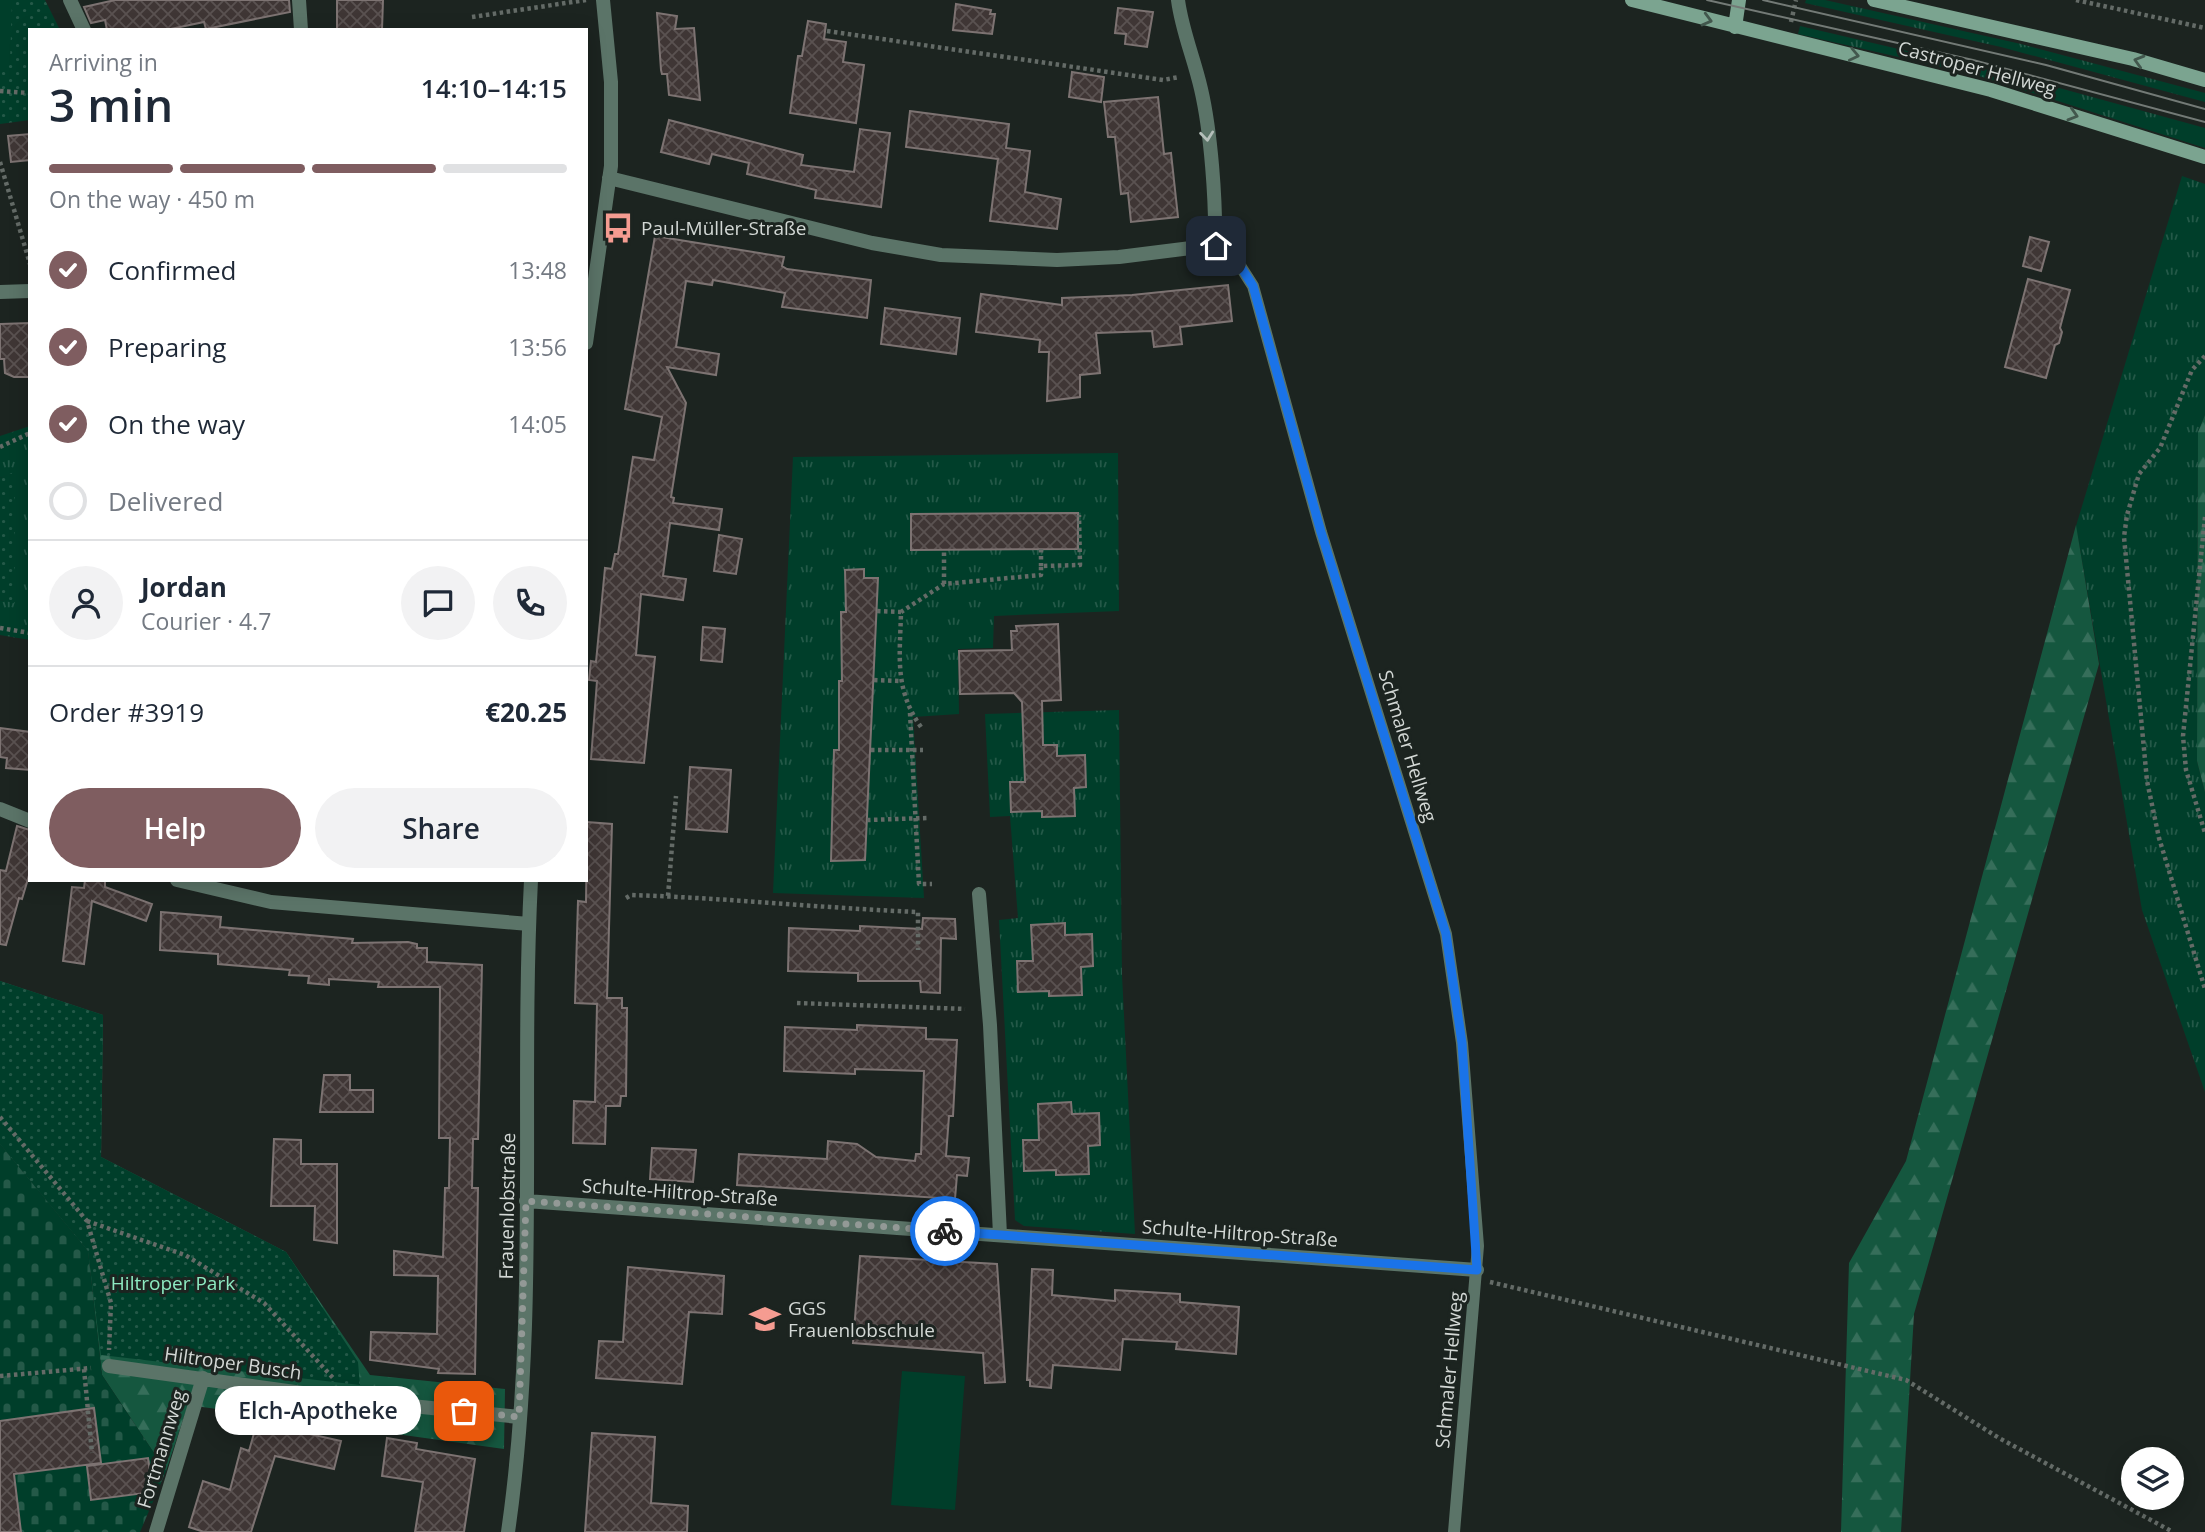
<!DOCTYPE html>
<meta charset="utf-8">
<style>
:root{--surface:#fff;--page:#f2f2f3;--text:#1f2937;--muted:#747a83;--line:#e0e1e3;--accent:#7f5d60}
body{margin:0;font-family:"Open Sans",sans-serif;background:var(--page);color:var(--text);height:100vh;display:flex;flex-direction:column;font-size:26px;white-space:nowrap}
*{box-sizing:border-box;margin:0}
p{font-size:23px;color:var(--muted)}
.icon{flex:none;width:38px;height:38px;fill:none;stroke:currentColor;stroke-width:2;stroke-linecap:round;stroke-linejoin:round}
.map{position:relative;flex:1;overflow:hidden}
.panel{position:absolute;left:28px;top:28px;width:560px;height:854px;display:flex;flex-direction:column;background:var(--surface);border-radius:0px;box-shadow:0 4px 18px #0003}
.panel>*{flex:none}
.buttons{position:absolute;left:2121px;top:1447px;display:grid;gap:14px}
.buttons a{display:grid;place-items:center;width:63px;height:63px;border-radius:50%;background:var(--surface);box-shadow:0 4px 18px #0003;font-size:35px}
.pin{position:absolute;display:grid;place-items:center;width:60px;height:60px;color:#fff;margin:-30px;border-radius:14px;box-shadow:0 4px 10px #0006}
.courier{position:absolute;display:grid;place-items:center;width:70px;height:70px;margin:-35px;border:5px solid #1a73e8;border-radius:50%;background:#fff;color:#222;box-shadow:0 2px 9px #0007}
.bubble{position:absolute;height:49px;border-radius:24px;background:var(--surface);box-shadow:0 4px 18px #0003;font-size:23px;font-weight:600;line-height:49px;text-align:center}
.summary em{font-style:normal;font-weight:600}
.summary div{display:flex;flex-direction:column-reverse}
.summary{display:flex;align-items:center;justify-content:space-between;height:119px;padding:0 21px}
h1{font-size:46px;font-weight:600;line-height:52px}
.bar{display:grid;grid-template-columns:repeat(4,1fr);gap:10px 7px;align-content:center;height:84px;padding:0 21px}
.bar i{height:9px;border-radius:5px;background:var(--line)}
.bar .on{background:var(--accent)}
.bar p{grid-column:span 4}
.line{display:flex;align-items:center;gap:18px;padding:0 21px;border-top:2px solid var(--line)}
.line div{flex:1}
.round{display:grid;place-items:center;flex:none;width:74px;height:74px;border-radius:37px;background:var(--page)}
ol{padding:0 21px;list-style:none}
li{display:flex;align-items:center;gap:21px;height:77px}
li p{margin-inline-start:auto}
li .icon{padding:7px;border-radius:50%;background:var(--accent);color:#fff;stroke-width:4}
li:last-child{color:var(--muted)}
li i{width:38px;height:38px;border:4px solid var(--line);border-radius:50%}
.action{display:flex;gap:14px;margin-top:auto;padding:14px 21px}
.action a{flex:1;height:80px;border-radius:42px;background:var(--accent);color:#fff;font-size:28px;font-weight:600;line-height:80px;text-align:center}
.action a+a{background:var(--page);color:var(--text)}
.map>svg:first-child{display:block}
</style>
<div class="map">
<svg width="2205" height="1532" viewBox="0 0 2205 1532">
<defs>
<pattern id="grass-tufts" width="24" height="20" patternUnits="userSpaceOnUse" patternTransform="scale(1.75)"><rect width="24" height="20" fill="#003e2a"/><path d="M3 7l-1-3M5 7V3M7 7l1-3M15 17l-1-3M17 17v-4M19 17l1-3" fill="none" stroke="#245948"/></pattern>
<pattern id="forest-firs" width="22" height="20" patternUnits="userSpaceOnUse" patternTransform="scale(1.75)"><rect width="22" height="20" fill="#15573f"/><path d="M5 1l3.5 6h-7zM16 11l3.5 6h-7z" fill="#366e5a"/></pattern>
<pattern id="cemetery-stones" width="16" height="16" patternUnits="userSpaceOnUse" patternTransform="scale(1.75)"><rect width="16" height="16" fill="#003e2a"/><path d="M2 7V4a2 2 0 0 1 4 0v3zM10 15v-3a2 2 0 0 1 4 0v3z" fill="#245948"/></pattern>
<pattern id="park-dots" width="8" height="8" patternUnits="userSpaceOnUse" patternTransform="scale(1.75)"><rect width="8" height="8" fill="#003e2a"/><path d="M2 2h.1M6 6h.1" fill="none" stroke="#245948" stroke-width="1.8" stroke-linecap="round"/></pattern>
<pattern id="building-cross-hatch" width="8" height="8" patternUnits="userSpaceOnUse" patternTransform="scale(1.75)"><rect width="8" height="8" fill="#3f3635"/><path d="M0 0l8 8M0 8l8-8" fill="none" stroke="#5a5251"/></pattern>
</defs>
<rect width="100%" height="100%" fill="#1c2420"/>
<path fill="url(#grass-tufts)" d="M1806,0h19l196,44 184,49v9l-204,-55 -196,-44z
M1800,26l227,53 178,49v20l-232,-74 -175,-40z
M2182,176l23,8v231l-7,17 -1,329 8,31v300l-63,-182 -66,-384z
M30,426v214l-30,-5v-35l14,2v-129l-14,5v-42z
M1118,453l1,158 -125,5 -1,32 -35,1 1,65 -46,3 11,181 -151,-5 20,-436z
M1119,710l3,265 13,259 -111,-8 -9,-6 -16,-300 19,-2 -8,-102 -20,1 -5,-103z"/>
<path fill="url(#forest-firs)" d="M2205,415v377l-8,-31 1,-329z
M2076,525l23,139 -185,650 -13,218h-60l8,-269 57,-102z
M0,981l103,34 -2,142 185,95 84,123 135,14 -1,60 -316,-44 -22,66 -64,-96 -14,-124 -88,-107z"/>
<path fill="url(#cemetery-stones)" d="M0,1144l88,107 14,124 64,96 -26,61h-140z"/>
<path fill="url(#park-dots)" d="M0,0h45l15,30h-30v90l-30,4z
M14,472v131l-14,-3v-122z
M0,981l103,34 -2,142 185,95 72,110 2,23 -259,-30 -13,-104 -88,-107z"/>
<path fill="#003e2a" d="M0,0h12l-2,62h-10z
M902,1371l63,5 -10,134 -64,-5z"/>
<path fill="url(#building-cross-hatch)" stroke="#7d7372" stroke-width="2" d="M115,0h174l1,12 -84,17 -2,-7 -38,8h-59l-2,-10 -14,3 -7,-16z
M337,0h46l-1,30h-45z
M956,4l35,6 -1,4h5l-3,20 -39,-4z
M1118,8l35,4 -6,35 -22,-3 1,-10 -11,-1z
M657,13l20,3 -2,13 19,-1 6,72 -31,-5 -2,-21h-5l-1,-4z
M808,21l18,3 -2,15 22,3 -3,20 21,3 -8,58 -66,-10 8,-57h4z
M1072,72l32,5 -3,25 -32,-5z
M1158,97l6,57 7,-1 7,64 -47,5 -3,-29 -7,1 -6,-57h-7l-4,-35z
M910,111l99,13 -3,24 24,3 -5,41 36,7 -4,30 -67,-8 8,-62 -92,-12z
M669,120l134,35 -2,10 53,7 6,-43 30,4 -9,74 -66,-9 1,-8 -69,-16 2,-11 -37,-9 -3,10 -48,-12z
M30,134v26l-19,2 -3,-26z
M655,236l129,21 -2,9 5,3 84,11 -4,38 -85,-11 3,-14 -72,-13 -1,5 -26,-4 -10,66 43,7 -3,21 -49,-8 19,36 -15,94 3,1 -1,5 49,6 -3,21 -49,-7 -7,53 23,3 -3,21 -42,-6 -5,61 19,2 -11,106 -53,-4 6,-78 -8,-1 2,-19 5,1 9,-94 7,1 3,-15h3l15,-97 21,3 8,-43 -37,-8z
M2030,237l19,5 -8,29 -18,-5z
M2028,279l42,11 -10,38 2,4 -3,11 -4,2 -9,33 -41,-11z
M1228,285l4,36 -52,6 2,17 -28,3 -2,-16 -56,2 4,40 -20,2v22l-33,4 2,-49h-10l1,-12 -64,-8 5,-38 81,11v-7l70,-3z
M885,308l75,10 -4,36 -75,-10z
M30,323v54h-16l-9,-4 -1,-14h-4v-35z
M1078,513v36l-167,1v-36z
M719,535l23,4 -6,35 -22,-3z
M864,569v9h14l-13,282 -34,1 3,-111h5v-69h3l-1,-69h5l-1,-42z
M1058,624l3,76 -19,1 1,44h14v11l28,-1 1,32 -12,1 1,28 -33,1v-6l-31,1 -1,-30h15l-3,-80 -8,-9 -54,1 -1,-43 53,-1 -1,-19h6l-1,-5z
M703,627l22,2 -3,33 -21,-2z
M0,728l30,4v38l-24,-2 1,-10 -7,-1z
M690,767l41,3 -4,62 -41,-3z
M587,822l25,2 -5,174h15v10h5l-1,88h-5l-1,10h-14l-1,38 -32,-1 1,-42 21,1 2,-98 -22,-1 3,-102 8,1z
M17,826l13,4v42l-8,27 -3,-1 -13,47 -6,-1v-74l6,1z
M85,880h20v7l47,17 -6,17 -54,-20 -8,63 -21,-3 9,-74 12,1z
M161,912l60,5 -1,10 133,12 -1,4 56,-1 9,2v4h10v14l55,3 -4,174h-5l-1,49h6l-3,186 -37,-1 1,-4 -69,-9 1,-28 66,2 1,-58 -44,-1v-24l49,6 2,-69h4l1,-50h-11l1,-151h-62l1,-5 -50,-3v6l-21,-2 1,-7 -20,-1 1,-5 -72,-6v-10l-58,-4z
M923,918l32,1 1,20 -15,-1 -1,55 -19,-1 -1,-11h-62v-8l-70,-2 1,-43 71,3v-5l62,3z
M1065,923v12l27,-1 1,32 -12,1 1,28 -33,1v-5l-31,1 -1,-31h16l-2,-36z
M857,1025l69,3v11l31,1 -4,76h-4l-3,40 23,2 -2,18 -10,-1 -2,24 -218,-14 2,-31 88,5 1,-18 29,3 19,13 39,4 1,-7h5l3,-83 -69,-2v5l-71,-3 1,-44 72,3z
M324,1075h26v15h23v22h-53z
M1071,1102l1,12 27,-1 1,32 -12,1 1,28 -33,1v-5l-32,1 -1,-31h16l-1,-36z
M274,1139l27,1v24h36v79l-23,-3 1,-34h-44z
M652,1148l44,2 -3,32 -43,-3z
M860,1256l137,8 8,118 -20,1 -2,-30 -130,-10z
M628,1267l96,9 -2,38 -33,-2 -7,72 -86,-6 3,-37 24,1z
M1032,1269l21,1 -1,25 63,6v-11l65,4v8l59,5 -3,47 -60,-5 1,-7 -54,-3 -3,31 -67,-5 -2,23 -21,-2v-6h-3z
M94,1408l7,55 -87,11 7,58h-21v-111z
M258,1419l25,9 58,13 -7,28 -59,-13 -24,76h-47l-15,-5 14,-46 27,9 11,-42 8,3z
M592,1433l63,4 -4,66 37,3 -1,26h-102z
M387,1438l30,5 -1,6 59,10 -11,73h-49l8,-50 -41,-6z
M148,1458l5,34 -62,8 -4,-34z"/>
<g fill="none" stroke-linecap="round" stroke-linejoin="round">
<path stroke="#646b67" stroke-width="4.5" stroke-dasharray="3.5 3.5" stroke-linecap="butt" d="M2076,0l129,28
M472,17l114,-17
M1791,22l5,-22
M827,31l336,49 16,-3
M0,91l30,2
M0,162l30,102
M2205,356l-13,14 -32,78 -21,26 -12,41 -3,22 23,244 12,57 46,151
M0,447l30,-14
M2205,517l-22,219 3,34 19,63
M1041,549v17
M944,584v-34
M877,611l24,1
M0,628l30,5
M874,680l25,1
M910,713l9,171h13
M921,727c-27,-38 -21,-71 -20,-115l43,-28 97,-9v-9l39,-1 -1,-50
M871,750h52
M867,820l60,-2
M668,896l8,-100
M626,898l5,-3c96,3 191,13 287,17v38
M797,1003l168,6
M0,1117l87,104 24,82 -2,47
M87,1221l98,34 79,48 70,76
M1490,1282l416,98 93,58 174,94
M84,1369l8,84
M0,1376l91,-8"/>
<path stroke="#5b7468" stroke-width="12" d="M1215,245l22,16 16,25 68,246 125,402 16,109 16,203 -24,286"/>
<path stroke="#5b7468" stroke-width="14" d="M70,0l14,30
M299,0l2,30
M609,178l263,65 69,12 116,5 62,-3 96,-12c1,-44 -4,-113 -14,-156 -7,-31 -19,-58 -23,-89
M0,292l30,-1
M586,343l25,-177v-84l-8,-82
M0,809l30,12
M177,880l94,22 258,22
M979,894l11,131 10,210
M526,1201l951,69
M109,1366l244,34 166,17
M156,1532l47,-154
M508,1532c31,-215 12,-435 23,-652"/>
<path stroke="#7ba490" stroke-width="14" d="M1632,0l359,90 214,67
M1874,0l259,59 72,21
M1735,27l4,-27"/>
<path stroke="#737a76" stroke-width="2" d="M1707,0l266,60 232,62
M1763,0l283,65 159,44"/>
</g>
<defs><path id="oneway-chevron" d="M-2-3.5L2.5 0L-2 3.5" fill="none" stroke-width="1.6" stroke-linecap="round" stroke-linejoin="round" transform="scale(1.75)"/></defs>
<g stroke="#42574d">
<use href="#oneway-chevron" transform="translate(1707 20) rotate(15)"/>
<use href="#oneway-chevron" transform="translate(1854 55) rotate(12)"/>
<use href="#oneway-chevron" transform="translate(2139 61) rotate(-164)"/>
<use href="#oneway-chevron" transform="translate(2073 115) rotate(17)"/>
</g>
<use stroke="#b5bfba" href="#oneway-chevron" transform="translate(1207 136) rotate(84)"/>
<g fill="none" stroke-linecap="round" stroke-linejoin="round">
<path stroke="#939996" stroke-width="7" stroke-dasharray="0 12.6" d="M464,1411l55,6 7,-216 419,30"/>
<path stroke="#1a73e8" stroke-width="9" d="M945,1231l532,39 -15,-227 -16,-109 -125,-402 -68,-246 -16,-25 -21,-15"/>
</g>
<defs>
<g id="bus-bare" transform="scale(2.415)"><path d="M-5-6H5V4H4V6H2V4H-2V6H-4V4H-5ZM-3.5-4V0h7V-4ZM-3.5 1.2v1.5H-2V1.2ZM2 1.2v1.5H3.5V1.2Z" fill="#f59c91" stroke="#1c2420" stroke-width="2.5" paint-order="stroke"/></g>
<g id="school-bare" transform="scale(2.415)"><path d="M0-5L7-2L0 1L-7-2ZM-4 1L0 2.5L4 1V4Q0 6-4 4Z" fill="#f59c91" stroke="#1c2420" stroke-width="2.5" paint-order="stroke"/></g>
</defs>
<g fill-rule="evenodd">
<use href="#bus-bare" x="618" y="228"/>
<use href="#school-bare" x="765" y="1319"/>
</g>
<g text-anchor="middle" stroke-width="6" stroke-linejoin="round" paint-order="stroke">
<g font-size="19" fill="#d3d8d5" stroke="#1c2420">
<text transform="translate(1977 68) rotate(15)" y="7">Castroper Hellweg</text>
<text transform="translate(1408 746) rotate(73)" y="7">Schmaler Hellweg</text>
<text transform="translate(680 1192) rotate(4)" y="7">Schulte-Hiltrop-Straße</text>
<text transform="translate(507 1206) rotate(-89)" y="7">Frauenlobstraße</text>
<text transform="translate(1240 1233) rotate(4)" y="7">Schulte-Hiltrop-Straße</text>
<text transform="translate(233 1363) rotate(8)" y="7">Hiltroper Busch</text>
<text transform="translate(1449 1370) rotate(-85)" y="7">Schmaler Hellweg</text>
<text transform="translate(161 1449) rotate(-73)" y="7">Fortmannweg</text>
</g>
<g font-size="19" fill="#d3d8d5" stroke="#1c2420" text-anchor="start">
<text x="641" y="235">Paul-Müller-Straße</text>
<text x="788" y="1315">GGS<tspan x="788" dy="22">Frauenlobschule</tspan></text>
</g>
<g font-size="19" fill="#8deac1" stroke="#1c2420">
<text x="173" y="1290">Hiltroper Park</text>
</g>
</g>
</svg>
<div class="buttons">
<a><svg class="icon" aria-label="layers" viewBox="0 0 24 24"><path d="M12 4l9 5-9 5-9-5zM3 14l9 5 9-5"/></svg></a>
</div>
<div class="pin" style="left:464px;top:1411px;background:#ea580c"><svg class="icon" aria-label="bag" viewBox="0 0 24 24"><path d="M5 8h14l-1 12H6zM9 8a3 3 0 0 1 6 0"/></svg></div>
<div class="pin" style="left:1216px;top:246px;background:#1f2937"><svg class="icon" aria-label="home" viewBox="0 0 24 24"><path d="M3 11l9-7 9 7M6 9v11h12V9"/></svg></div>
<div class="courier" style="left:945px;top:1231px"><svg class="icon" aria-label="bike" viewBox="0 0 24 24"><circle cx="6" cy="16" r="4"/><circle cx="18" cy="16" r="4"/><path d="M6 16l4-8h5l3 8M10 8l3 8H6M13 5h3"/></svg></div>
<div class="bubble" style="left:215px;top:1386px;width:206px">Elch-Apotheke</div>
<section class="panel">
<div class="summary"><div><h1>3 min</h1><p>Arriving in</p></div><em>14:10–14:15</em></div>
<div class="bar"><i class="on"></i><i class="on"></i><i class="on"></i><i></i><p>On the way · 450 m</p></div>
<ol>
<li><svg class="icon" aria-label="check" viewBox="0 0 24 24"><path d="M5 12l5 5 9-10"/></svg>Confirmed<p>13:48</p></li>
<li><svg class="icon" aria-label="check" viewBox="0 0 24 24"><path d="M5 12l5 5 9-10"/></svg>Preparing<p>13:56</p></li>
<li><svg class="icon" aria-label="check" viewBox="0 0 24 24"><path d="M5 12l5 5 9-10"/></svg>On the way<p>14:05</p></li>
<li><i></i>Delivered</li>
</ol>
<div class="line" style="height:126px"><a class="round"><svg class="icon" aria-label="person" viewBox="0 0 24 24"><circle cx="12" cy="8" r="4"/><path d="M4 21q1-7 8-7t8 7"/></svg></a><div><b>Jordan</b><p>Courier · 4.7</p></div><a class="round"><svg class="icon" aria-label="chat" viewBox="0 0 24 24"><path d="M4 5h16v11H9l-5 4z"/></svg></a><a class="round"><svg class="icon" aria-label="phone" viewBox="0 0 24 24"><path d="M5 4h4l2 5-3 2q2 4 5 5l2-3 5 2v4C11 20 4 13 5 4z"/></svg></a></div>
<div class="line" style="height:91px"><div>Order #3919</div><b>€20.25</b></div>
<div class="action"><a>Help</a><a>Share</a></div>
</section>
</div>
